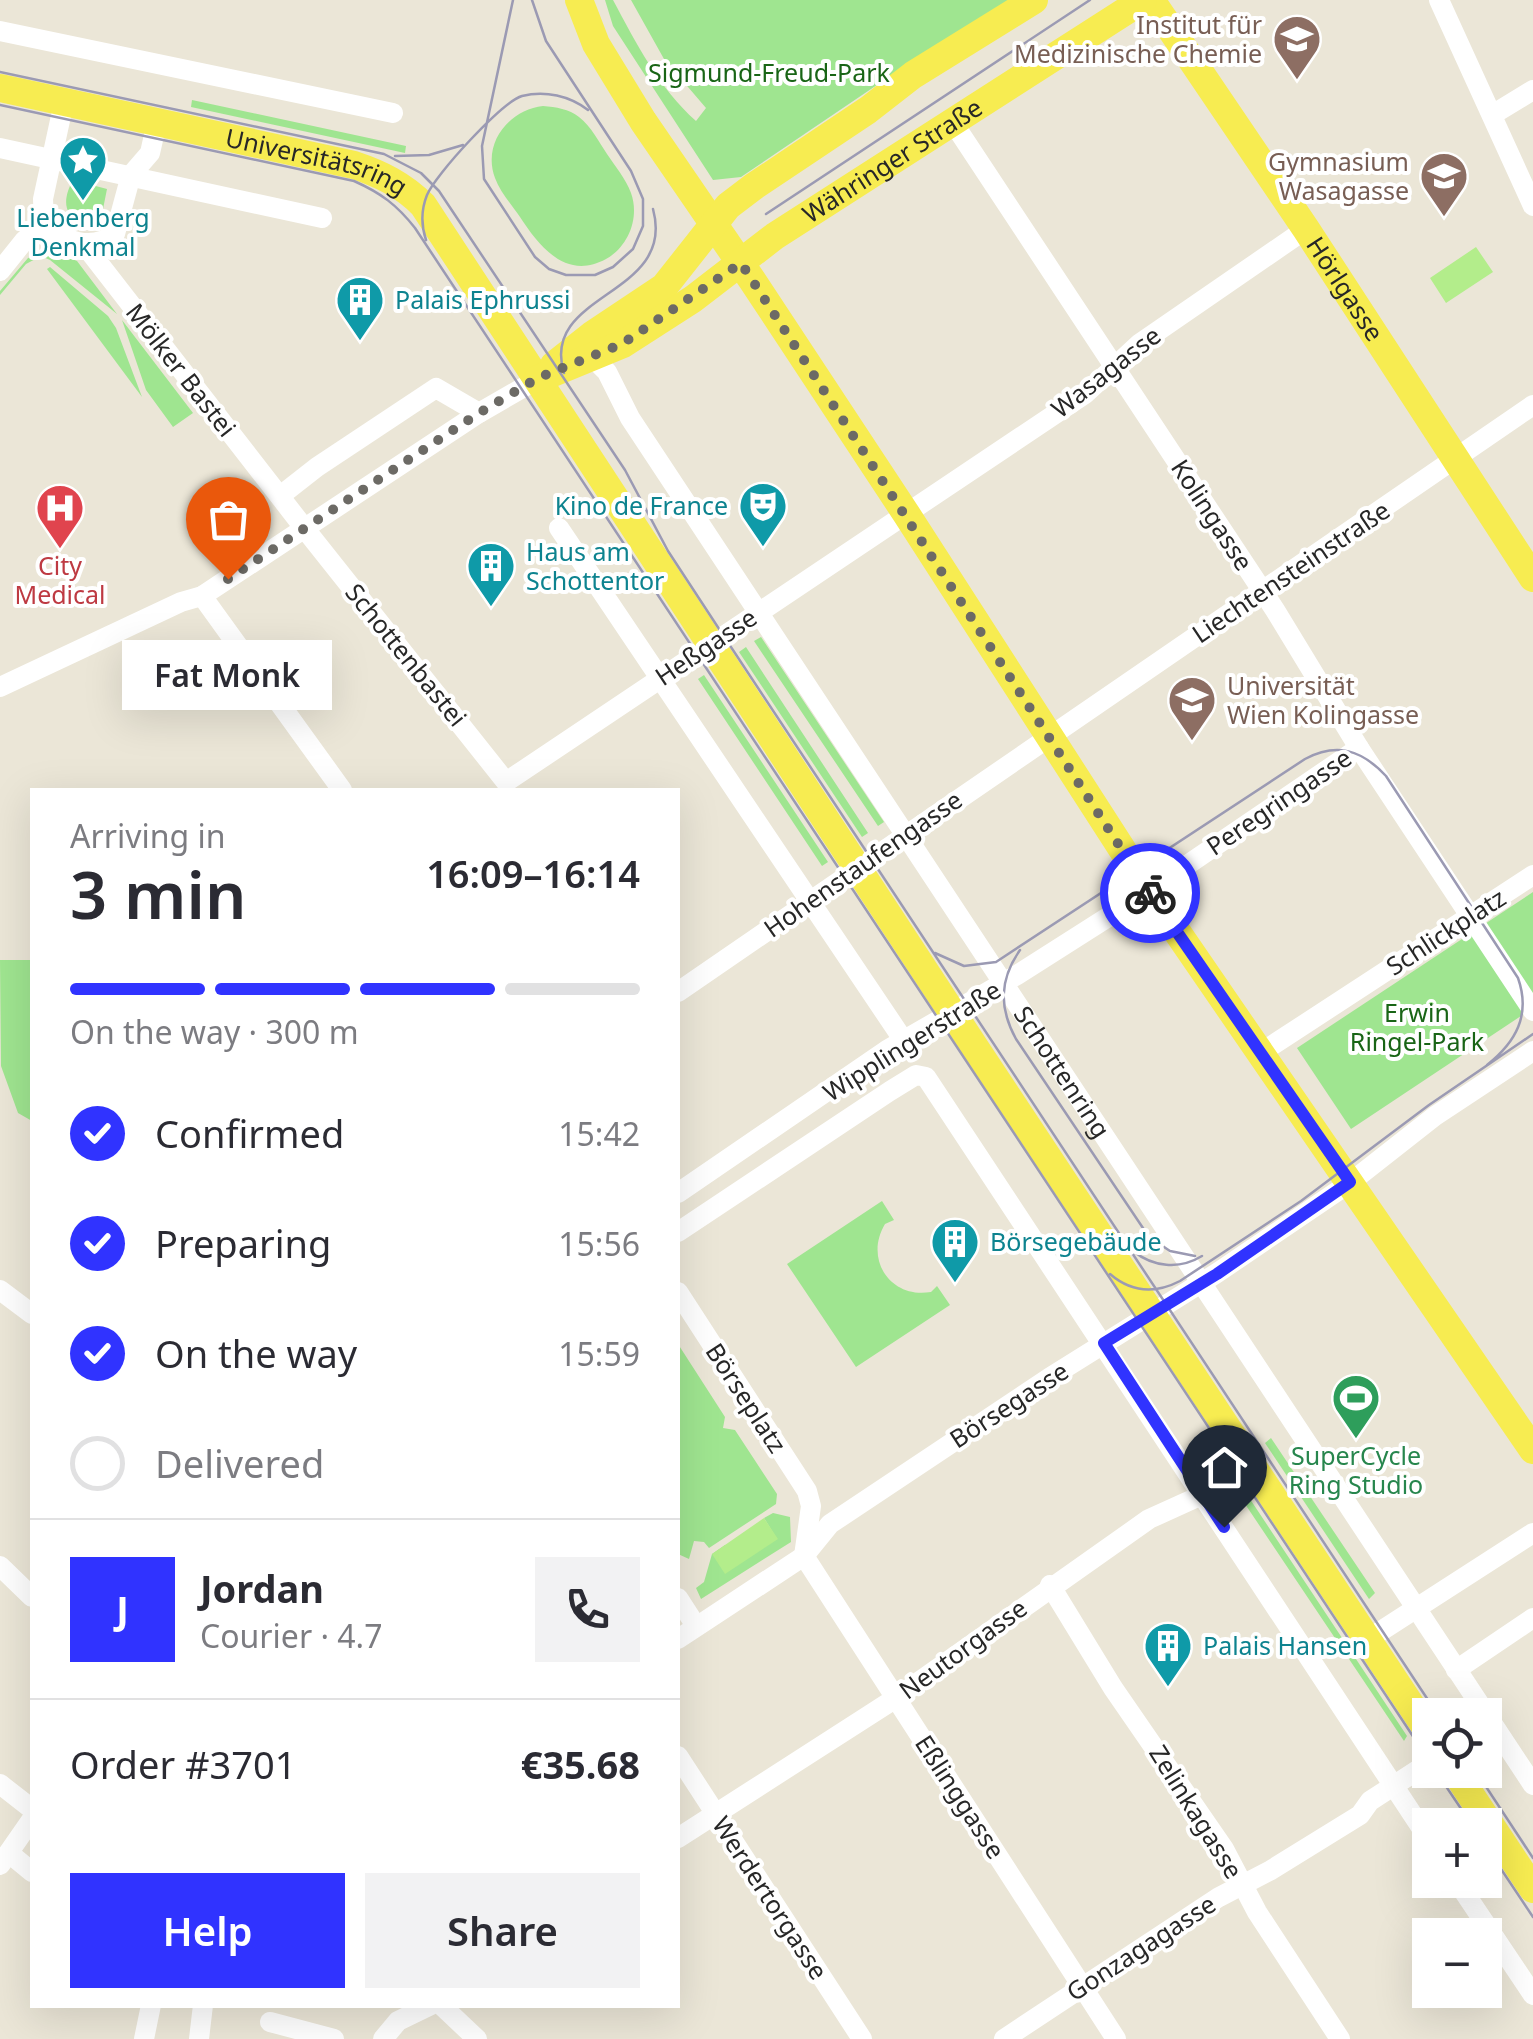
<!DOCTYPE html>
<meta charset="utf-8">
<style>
:root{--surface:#fff;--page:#f2f2f3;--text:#2b2b33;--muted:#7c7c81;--line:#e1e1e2;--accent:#3033ff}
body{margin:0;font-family:"Noto Sans",sans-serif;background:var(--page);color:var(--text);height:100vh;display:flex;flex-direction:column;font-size:38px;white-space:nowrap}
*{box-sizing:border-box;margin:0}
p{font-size:32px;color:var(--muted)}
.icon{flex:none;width:55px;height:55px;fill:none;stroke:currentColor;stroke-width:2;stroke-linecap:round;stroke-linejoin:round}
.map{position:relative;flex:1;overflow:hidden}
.drawer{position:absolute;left:30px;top:788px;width:650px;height:1220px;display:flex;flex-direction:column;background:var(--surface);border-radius:0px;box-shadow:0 10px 40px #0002}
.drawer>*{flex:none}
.fabs{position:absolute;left:1412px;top:1698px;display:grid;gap:20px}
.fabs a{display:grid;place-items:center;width:90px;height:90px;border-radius:0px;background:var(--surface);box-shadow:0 10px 40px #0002;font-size:50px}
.pin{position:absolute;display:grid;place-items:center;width:85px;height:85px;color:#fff;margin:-102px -42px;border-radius:50% 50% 50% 0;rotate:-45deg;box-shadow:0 0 10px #0007}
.pin .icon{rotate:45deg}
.courier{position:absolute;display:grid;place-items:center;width:100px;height:100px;margin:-50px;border:8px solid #3033ff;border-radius:50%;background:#fff;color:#222;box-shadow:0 2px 12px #0007}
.bubble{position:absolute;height:70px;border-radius:0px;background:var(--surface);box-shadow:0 10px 40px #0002;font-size:32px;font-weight:600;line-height:70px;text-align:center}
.headline em{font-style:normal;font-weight:600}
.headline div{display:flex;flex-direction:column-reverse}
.headline{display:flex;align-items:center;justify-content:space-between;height:170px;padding:0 40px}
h1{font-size:65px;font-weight:600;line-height:75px}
.bar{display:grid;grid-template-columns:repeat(4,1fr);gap:15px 10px;align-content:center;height:120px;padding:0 40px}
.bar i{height:12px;border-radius:8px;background:var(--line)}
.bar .on{background:var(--accent)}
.bar p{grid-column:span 4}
.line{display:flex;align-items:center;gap:25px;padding:0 40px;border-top:2px solid var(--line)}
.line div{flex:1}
.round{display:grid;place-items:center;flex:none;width:105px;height:105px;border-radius:0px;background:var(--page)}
ol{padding:0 40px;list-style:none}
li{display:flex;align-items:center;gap:30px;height:110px}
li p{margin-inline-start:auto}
li .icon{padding:10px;border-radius:50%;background:var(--accent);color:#fff;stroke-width:4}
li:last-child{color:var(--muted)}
li i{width:55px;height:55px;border:5px solid var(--line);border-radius:50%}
.action{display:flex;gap:20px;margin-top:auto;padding:20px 40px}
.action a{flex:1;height:115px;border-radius:0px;background:var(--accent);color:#fff;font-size:40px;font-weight:600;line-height:115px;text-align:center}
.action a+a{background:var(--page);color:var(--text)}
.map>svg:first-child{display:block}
</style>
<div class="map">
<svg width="1533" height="2039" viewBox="0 0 1533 2039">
<rect width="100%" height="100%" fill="#ebe6d7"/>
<path fill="#9fe590" d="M605,0h8c23,43 46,88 83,121l10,-13 -42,-49 -33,-59h382l-108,66 -164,111 -28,3 -100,-154z
M192,100l214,46 -1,7 -214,-46z
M543,106c13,1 26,3 36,11 12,9 20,25 28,37 8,12 19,25 24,39 9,25 -3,54 -25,66 -40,22 -67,-13 -86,-42 -8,-12 -20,-25 -25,-39 -13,-35 14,-68 48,-72z
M73,180l34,9 -4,20 -6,10 -15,4c-21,-8 -18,-27 -9,-43z
M53,251l24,10 40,53 -67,-54 -9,-4 -15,8 -26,31v-4l28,-33z
M50,267l58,49 8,12 26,69 -95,-128z
M122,320l71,93 -20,14 -27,-37z
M761,637l123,185 -6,4 -124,-185z
M746,647l122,186 -6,4 -123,-185z
M704,675l124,187 -6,4 -124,-187z
M1533,892v116l-182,121 -54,-81z
M0,960h32v161l-14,-8 -17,-47z
M882,1201l12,19 -9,4c-21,35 5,75 46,68l6,-6 13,19 -94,62 -69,-103z
M678,1344l47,73 -2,11 12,2 42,64 -1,10 -67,44 -5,-6 -10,-1 -5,18 -11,-5z
M1271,1438l104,155 -6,6 -104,-156z
M1248,1496l159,240 -3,5 -161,-240z
M773,1513l17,4 1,25 -90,57 -5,-11 8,-6 8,-28 13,-9 52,-6 -13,-21z"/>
<path fill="#b3ed8b" d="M1476,247l17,25 -47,31 -16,-25z
M764,1518l14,21 -53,35 -13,-20z"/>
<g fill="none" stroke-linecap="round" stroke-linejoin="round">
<g stroke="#fff" stroke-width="20">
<path d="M1439,0l94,206"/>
<path d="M0,31l393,82"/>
<path d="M1492,115l41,-25"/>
<path d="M952,121l323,489 84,138 174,263"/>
<path d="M0,148l322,70"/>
<path d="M44,223c18,19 49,28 71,11l16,-59 19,-22 7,-31"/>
<path d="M44,223l-1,-24 21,-97"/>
<path d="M83,243l222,286 201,253 579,-388 54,-50 167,-115"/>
<path d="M0,271l24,-30 20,-18"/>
<path id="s1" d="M593,358l14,14 23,46 903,1367"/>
<path d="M280,496l37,-29 119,-79 43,25"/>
<path d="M559,528l345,513"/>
<path d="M202,596l140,194"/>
<path d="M0,687l181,-85 21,-6 277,-183 59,-34"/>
<path d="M678,992l855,-587"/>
<path d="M1259,1054l274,-179"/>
<path d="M678,1193l209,-143 130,-75 132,-84 210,-143"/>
<path d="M678,1232l212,-141 26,-16 10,2 504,764"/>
<path d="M0,1290l32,24"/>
<path d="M678,1292l129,199 4,15 -7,50 312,483"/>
<path d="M0,1566l32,31"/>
<path d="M1050,1585l63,103 111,161 33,63 83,127"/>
<path d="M678,1598l18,28"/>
<path d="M678,1639l126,-83 26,-32 219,-146 168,-105 134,-91 84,-66 98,-65"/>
<path d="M1367,1640l166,-107"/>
<path d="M1456,1670l77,-52"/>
<path d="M678,1756l184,283"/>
<path d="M0,1784l32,25"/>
<path d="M678,1838l218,-140 253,-179 53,-24 47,-33"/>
<path d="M9,1853l23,19"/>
<path d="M0,1865l32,-46"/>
<path d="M1456,1880l77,115"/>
<path d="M441,2005l36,34"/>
<path d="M270,2022l64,17"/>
<path d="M144,2039l7,-34"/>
<path d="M199,2039l4,-34"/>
<path d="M383,2039l15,-18 33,-16"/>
<path d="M1004,2039l215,-142 52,-27 89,-55 10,-14 60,-39"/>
</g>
<g stroke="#f7ec51" stroke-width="28">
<path d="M579,0l17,44 47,77 109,159 155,235 242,376 384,559"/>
<path id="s2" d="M1151,0l155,229 227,349"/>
<path id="s3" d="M0,88l354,77c27,9 49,20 69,40l551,841 456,688"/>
<path d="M554,365l38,-30 72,-48 64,-81 25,-19 115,-77 45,-35 121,-75"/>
<path id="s4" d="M538,379l85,-35 70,-45 82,-63 368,-236"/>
<path d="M1454,1770l79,119"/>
</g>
<path stroke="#9b9ab3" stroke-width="2.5" d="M513,0l-31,146 2,33 51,78 14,12 17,6h29l18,-8 20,-18 10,-23v-27l-12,-28 -85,-130 -14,-41
M0,72l384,82 37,19 18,18 186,279 43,81 55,84 715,1080
M0,105l354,76c27,12 43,24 61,47l1015,1534
M395,156l34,-1 34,-10
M766,214l324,-214
M426,240c-5,-15 -5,-30 1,-45 8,-20 75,-93 95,-99 23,-6 48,0 66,14
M564,373c-25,-81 113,-76 89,-164
M1020,950c-21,30 -21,58 -4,89l133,198 21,14 25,5
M935,953l29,13 32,-4 309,-203c32,-17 57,-9 81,17l132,202c13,37 -2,64 -31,87
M1133,1251c20,16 46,19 69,5
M1110,1274c21,18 45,20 70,7l121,-80 128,-96 104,-71
M1435,1770l37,55
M1475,1770l58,88
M1485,1845l48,72"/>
</g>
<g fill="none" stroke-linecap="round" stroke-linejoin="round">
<path stroke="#6c6a65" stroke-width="10" stroke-dasharray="0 18" d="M228,579l251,-166 59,-35 84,-34 119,-81 409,630"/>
<path stroke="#3033ff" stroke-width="12" d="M1150,893l200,289 -133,92 -113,69 120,184"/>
</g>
<defs>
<g id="university-pin" transform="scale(2.5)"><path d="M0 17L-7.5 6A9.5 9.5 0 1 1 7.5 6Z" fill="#8d6e63" stroke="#fff"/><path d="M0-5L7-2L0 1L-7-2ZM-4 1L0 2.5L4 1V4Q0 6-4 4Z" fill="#fff"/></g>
<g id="sight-pin" transform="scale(2.5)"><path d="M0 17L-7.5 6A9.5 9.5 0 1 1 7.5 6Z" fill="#0f9aa8" stroke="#fff"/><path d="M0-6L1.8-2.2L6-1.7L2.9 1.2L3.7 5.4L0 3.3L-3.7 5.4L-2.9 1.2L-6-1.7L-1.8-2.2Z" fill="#fff"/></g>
<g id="school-pin" transform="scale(2.5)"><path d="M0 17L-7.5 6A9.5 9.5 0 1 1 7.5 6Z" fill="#8d6e63" stroke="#fff"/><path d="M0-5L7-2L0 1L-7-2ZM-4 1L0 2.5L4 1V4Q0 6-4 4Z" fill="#fff"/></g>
<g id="building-pin" transform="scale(2.5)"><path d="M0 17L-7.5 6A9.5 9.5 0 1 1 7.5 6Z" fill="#0f9aa8" stroke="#fff"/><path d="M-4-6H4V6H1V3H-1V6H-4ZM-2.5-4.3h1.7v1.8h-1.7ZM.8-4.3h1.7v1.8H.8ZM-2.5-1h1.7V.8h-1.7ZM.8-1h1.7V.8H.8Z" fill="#fff"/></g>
<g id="theatre-pin" transform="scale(2.5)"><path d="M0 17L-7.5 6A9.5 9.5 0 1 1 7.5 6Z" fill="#0f9aa8" stroke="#fff"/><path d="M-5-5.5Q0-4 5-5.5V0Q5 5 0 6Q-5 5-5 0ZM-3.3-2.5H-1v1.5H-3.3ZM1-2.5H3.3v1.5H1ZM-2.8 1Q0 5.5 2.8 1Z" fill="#fff"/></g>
<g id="hospital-pin" transform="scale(2.5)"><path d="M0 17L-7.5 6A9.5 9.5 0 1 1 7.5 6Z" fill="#e0444e" stroke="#fff"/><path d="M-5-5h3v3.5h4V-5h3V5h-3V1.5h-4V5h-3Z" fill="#fff"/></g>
<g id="stadium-pin" transform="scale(2.5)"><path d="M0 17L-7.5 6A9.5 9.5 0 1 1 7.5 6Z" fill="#2e9e5b" stroke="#fff"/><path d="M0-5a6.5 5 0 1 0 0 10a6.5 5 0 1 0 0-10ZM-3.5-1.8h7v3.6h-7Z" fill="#fff"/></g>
</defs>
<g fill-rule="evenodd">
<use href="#university-pin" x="1297" y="39"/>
<use href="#sight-pin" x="83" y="160"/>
<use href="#school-pin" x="1444" y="176"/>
<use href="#building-pin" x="360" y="300"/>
<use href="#theatre-pin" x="763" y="506"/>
<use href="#hospital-pin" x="60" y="508"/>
<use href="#building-pin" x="491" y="566"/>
<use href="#university-pin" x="1192" y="700"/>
<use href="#building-pin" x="955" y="1242"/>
<use href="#stadium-pin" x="1356" y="1398"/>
<use href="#building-pin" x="1168" y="1646"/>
</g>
<g text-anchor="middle" stroke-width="8" stroke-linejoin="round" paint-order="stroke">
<g font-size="25" fill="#785e54" stroke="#fff" text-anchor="end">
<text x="1262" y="34">Institut für<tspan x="1262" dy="29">Medizinische Chemie</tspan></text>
<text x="1409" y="171">Gymnasium<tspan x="1409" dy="29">Wasagasse</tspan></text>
<text x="1227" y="695" text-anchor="start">Universität<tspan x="1227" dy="29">Wien Kolingasse</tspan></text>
</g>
<g font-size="25" fill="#196516" stroke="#fff">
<text x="769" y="82">Sigmund-Freud-Park</text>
<text x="1417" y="1022">Erwin<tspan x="1417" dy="29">Ringel-Park</tspan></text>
</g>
<g font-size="25" fill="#272727" stroke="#fff">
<text dy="9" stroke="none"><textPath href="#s4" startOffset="418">Währinger Straße</textPath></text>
<text dy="9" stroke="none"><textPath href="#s3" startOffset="325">Universitätsring</textPath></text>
<text dy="9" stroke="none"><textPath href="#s2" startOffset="348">Hörlgasse</textPath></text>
<text transform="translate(181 370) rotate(52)" y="9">Mölker Bastei</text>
<text transform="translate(1106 372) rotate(-38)" y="9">Wasagasse</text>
<text transform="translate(1212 515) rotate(57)" y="9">Kolingasse</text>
<text transform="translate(1291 572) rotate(-34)" y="9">Liechtensteinstraße</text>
<text transform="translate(706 647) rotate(-34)" y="9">Heßgasse</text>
<text transform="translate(406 655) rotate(51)" y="9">Schottenbastei</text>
<text transform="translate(1279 802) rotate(-34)" y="9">Peregringasse</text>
<text transform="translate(863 864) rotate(-35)" y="9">Hohenstaufengasse</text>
<text transform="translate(1446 932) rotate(-33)" y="9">Schlickplatz</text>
<text transform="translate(912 1041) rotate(-32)" y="9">Wipplingerstraße</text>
<text dy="9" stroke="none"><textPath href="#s1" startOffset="855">Schottenring</textPath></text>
<text transform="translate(746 1398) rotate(57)" y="9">Börseplatz</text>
<text transform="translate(1009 1405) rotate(-33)" y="9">Börsegasse</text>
<text transform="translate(963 1649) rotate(-36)" y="9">Neutorgasse</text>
<text transform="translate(960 1797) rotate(57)" y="9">Eßlinggasse</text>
<text transform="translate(1196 1812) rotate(58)" y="9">Zelinkagasse</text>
<text transform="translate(770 1898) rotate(57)" y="9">Werdertorgasse</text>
<text transform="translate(1141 1948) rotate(-33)" y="9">Gonzagagasse</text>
</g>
<g font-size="25" fill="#0d838f" stroke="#fff" text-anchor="start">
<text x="83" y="227" text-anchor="middle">Liebenberg<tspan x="83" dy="29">Denkmal</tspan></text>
<text x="395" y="309">Palais Ephrussi</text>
<text x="728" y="515" text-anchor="end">Kino de France</text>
<text x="526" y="561">Haus am<tspan x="526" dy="29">Schottentor</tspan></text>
<text x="990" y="1251">Börsegebäude</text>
<text x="1203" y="1655">Palais Hansen</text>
</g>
<g font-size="25" fill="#be3a42" stroke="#fff">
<text x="60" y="575">City<tspan x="60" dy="29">Medical</tspan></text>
</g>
<g font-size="25" fill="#27864d" stroke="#fff">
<text x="1356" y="1465">SuperCycle<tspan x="1356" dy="29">Ring Studio</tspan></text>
</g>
</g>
</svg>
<div class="fabs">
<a><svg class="icon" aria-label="locate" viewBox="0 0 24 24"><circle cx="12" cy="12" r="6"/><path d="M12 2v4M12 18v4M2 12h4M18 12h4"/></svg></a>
<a>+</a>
<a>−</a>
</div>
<div class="pin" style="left:228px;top:579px;background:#ea580c"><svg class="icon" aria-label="bag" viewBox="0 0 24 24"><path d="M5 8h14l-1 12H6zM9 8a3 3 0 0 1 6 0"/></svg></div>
<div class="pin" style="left:1224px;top:1527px;background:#1f2937"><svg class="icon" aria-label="home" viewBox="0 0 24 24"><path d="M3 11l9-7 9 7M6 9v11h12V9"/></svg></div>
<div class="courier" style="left:1150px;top:893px"><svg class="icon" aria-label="bike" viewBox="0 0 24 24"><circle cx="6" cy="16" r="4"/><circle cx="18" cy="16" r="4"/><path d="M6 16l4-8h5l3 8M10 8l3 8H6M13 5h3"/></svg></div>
<div class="bubble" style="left:122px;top:640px;width:210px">Fat Monk</div>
<section class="drawer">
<div class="headline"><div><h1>3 min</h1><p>Arriving in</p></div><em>16:09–16:14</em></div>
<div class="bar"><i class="on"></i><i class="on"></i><i class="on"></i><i></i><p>On the way · 300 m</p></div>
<ol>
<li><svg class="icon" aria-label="check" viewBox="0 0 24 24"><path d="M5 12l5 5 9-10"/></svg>Confirmed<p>15:42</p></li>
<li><svg class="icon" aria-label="check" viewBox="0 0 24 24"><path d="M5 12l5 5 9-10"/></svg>Preparing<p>15:56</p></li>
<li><svg class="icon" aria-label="check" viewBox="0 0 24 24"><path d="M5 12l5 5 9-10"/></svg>On the way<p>15:59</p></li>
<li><i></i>Delivered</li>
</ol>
<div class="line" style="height:180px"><b class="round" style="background:var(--accent);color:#fff">J</b><div><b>Jordan</b><p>Courier · 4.7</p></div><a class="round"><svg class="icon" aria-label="phone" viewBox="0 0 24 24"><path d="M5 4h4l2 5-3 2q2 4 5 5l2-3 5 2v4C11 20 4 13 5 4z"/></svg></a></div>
<div class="line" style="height:130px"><div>Order #3701</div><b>€35.68</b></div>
<div class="action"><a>Help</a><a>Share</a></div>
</section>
</div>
